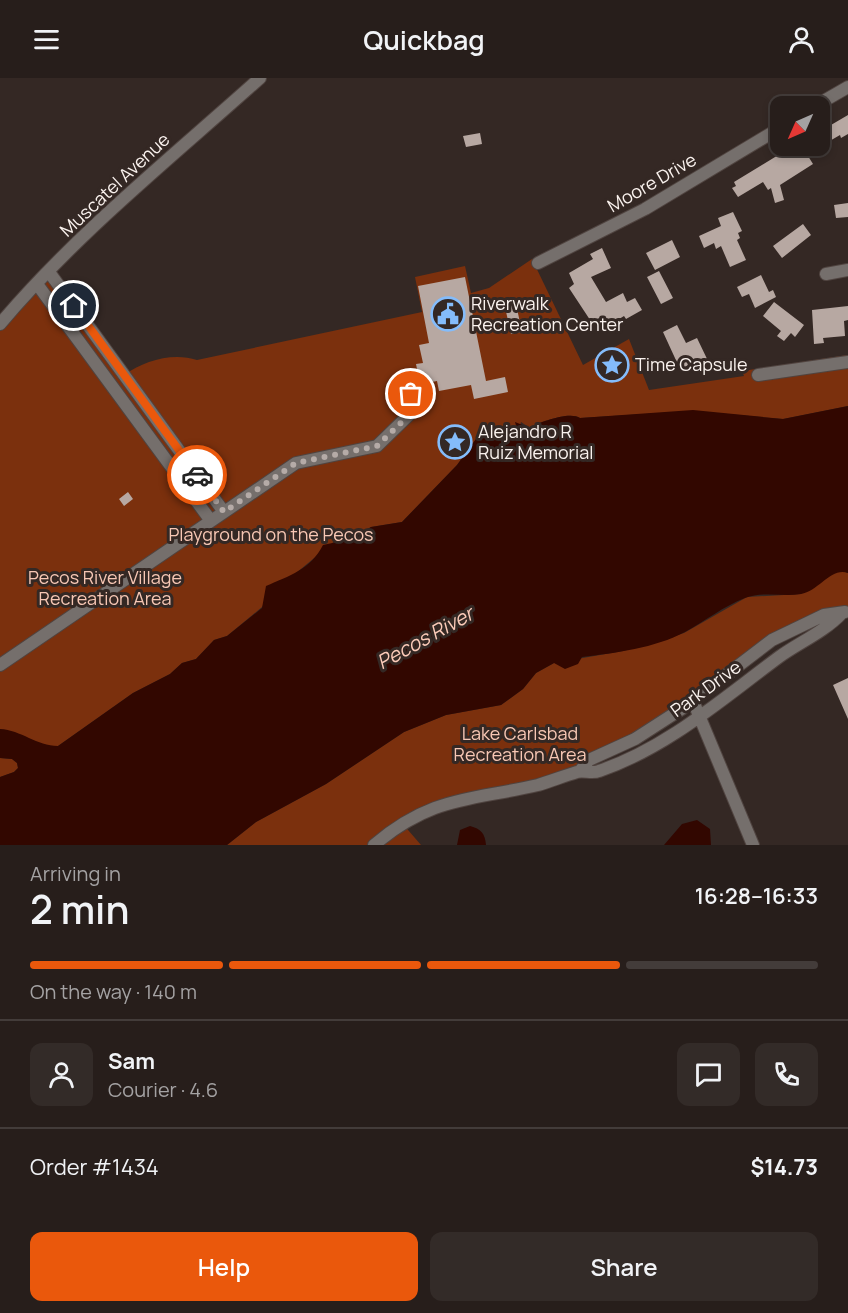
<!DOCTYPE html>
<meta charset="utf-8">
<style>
:root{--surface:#271e1b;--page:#332b28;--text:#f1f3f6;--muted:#a4a2a3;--line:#433c3a;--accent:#ea580c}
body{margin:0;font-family:Manrope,sans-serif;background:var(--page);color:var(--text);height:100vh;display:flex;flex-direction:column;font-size:22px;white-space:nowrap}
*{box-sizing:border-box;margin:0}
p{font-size:20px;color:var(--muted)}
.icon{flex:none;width:33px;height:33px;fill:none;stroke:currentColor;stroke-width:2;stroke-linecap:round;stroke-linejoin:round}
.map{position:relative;height:767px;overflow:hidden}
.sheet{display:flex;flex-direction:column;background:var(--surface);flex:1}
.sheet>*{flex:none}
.needle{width:39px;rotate:225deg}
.fabs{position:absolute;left:770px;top:18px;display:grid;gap:12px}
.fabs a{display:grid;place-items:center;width:60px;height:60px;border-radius:12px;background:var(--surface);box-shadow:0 3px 9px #0003,0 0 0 2px var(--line);font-size:30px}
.pin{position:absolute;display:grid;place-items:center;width:51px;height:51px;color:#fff;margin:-26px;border:3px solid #fff;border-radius:50%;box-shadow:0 2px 6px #0007}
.courier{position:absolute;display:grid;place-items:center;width:60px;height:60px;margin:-30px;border:4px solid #ea580c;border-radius:50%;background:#fff;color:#222;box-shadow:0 2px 8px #0007}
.overview em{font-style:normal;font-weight:600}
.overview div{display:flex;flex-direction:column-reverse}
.overview{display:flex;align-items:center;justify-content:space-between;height:102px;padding:0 30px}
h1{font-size:39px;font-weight:600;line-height:45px}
.bar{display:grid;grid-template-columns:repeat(4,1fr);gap:9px 6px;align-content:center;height:72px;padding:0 30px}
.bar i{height:8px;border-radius:4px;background:var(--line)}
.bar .on{background:var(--accent)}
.bar p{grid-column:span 4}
.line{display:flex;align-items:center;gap:15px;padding:0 30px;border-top:2px solid var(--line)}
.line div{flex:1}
.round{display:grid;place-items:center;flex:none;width:63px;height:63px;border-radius:12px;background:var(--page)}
.button{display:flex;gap:12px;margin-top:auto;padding:12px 30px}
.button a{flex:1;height:69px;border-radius:12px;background:var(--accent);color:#fff;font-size:24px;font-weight:600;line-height:69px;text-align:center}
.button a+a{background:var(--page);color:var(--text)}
header{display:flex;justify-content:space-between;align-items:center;height:78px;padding:0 30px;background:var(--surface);font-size:27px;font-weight:600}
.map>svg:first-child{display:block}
</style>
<header><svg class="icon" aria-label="menu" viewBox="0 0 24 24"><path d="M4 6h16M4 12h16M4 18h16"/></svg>Quickbag<svg class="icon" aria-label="person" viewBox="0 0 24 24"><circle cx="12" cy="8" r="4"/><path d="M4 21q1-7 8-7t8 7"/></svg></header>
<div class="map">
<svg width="848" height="767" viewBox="0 0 848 767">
<rect width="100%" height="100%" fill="#342824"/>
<path fill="#7b300d" d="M532,181l51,106 46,-26 20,51 95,-14 -2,-5 106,-16v51l-65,13 -90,-8 -113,7c-10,-7 -41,4 -50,10l-9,-6 -3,10 -42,7 -19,26 -55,57 -31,5 -20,12 -15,1 -46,38 -12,3 -16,26 -35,29 -13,4 -18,19 -14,4 -12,11 -37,19 -75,53h-10l-48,-17v-405l49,-52 75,103c20,-14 48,-23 73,-15l225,-48 -7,-35 50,-11 6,27 18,-5z
M839,492l9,3v38l-24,4 -76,44 -168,112 -91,22 -87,30 19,22h-194l29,-23 70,-38 78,-52 42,-17 55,-10 22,-16 13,-16 18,-10 69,-12 36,-10 25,-8 63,-36 54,-3z
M0,680l12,1 5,4 1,5 -4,4 -14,5z"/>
<path fill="#320700" d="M848,328v167c-17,-6 -29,18 -47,21 -18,3 -38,-3 -56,4 -21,8 -40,23 -60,34 -30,16 -70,21 -103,25l-4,7 -13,5 -11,-6 -18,10 -13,16 -22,16 -55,10 -42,17 -78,52 -70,38 -29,23h-227v-68l14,-5 4,-4 -1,-5 -5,-4 -12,-1v-29c21,1 37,17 58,17l75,-53 37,-19 12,-11 14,-4 18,-19 13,-4 35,-28 4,-22c23,-10 45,-17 57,-41l28,-6 20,-12 31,-5 55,-57 19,-26 42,-7 -3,-10 15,6c9,-6 40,-17 50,-10l113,-8 90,9z
M697,742l13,9 1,16h-47l18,-21z
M470,748c11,3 15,7 16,19h-29l3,-15z"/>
<path fill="#b7a8a2" d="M848,37v19l-7,4 -1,-3 -19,11h6l-19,10 5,8 -33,21 4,15 -9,3 -4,-15 -3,2 -5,-8 -25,15 -6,-9 4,-2 -2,-4 59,-36h26v-14z
M480,55l2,11 -16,3 -3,-11z
M848,125v14l-12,1 -2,-13z
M733,134l9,19 -4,2 2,5 -3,2 9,20 -16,7 -9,-21 -5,3 -2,-6 -10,5 -5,-12 22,-10 -3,-8z
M803,146l8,11 -29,23 -9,-12z
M672,162l8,17 -25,13 -9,-17z
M602,170l9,20 -20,9 15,25 17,-9 4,9 8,-4 7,12 -16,9 -2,-3 -26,16 -29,-44 5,-4 -5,-11 24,-14 -3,-5z
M659,193l14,27 -12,6 -14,-27z
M761,197l8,17 4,-2 3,7 -21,11 -6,-14 -7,3 -5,-10z
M465,199l21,104 19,-4 3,15 -34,7 -3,-14 -32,6 -2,-10 -10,2 -2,-11 -7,2 -2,-10 7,-1 -4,-18 10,-2 -11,-57z
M774,224l30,23 -9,12 -4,-4 -7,8 -7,-5 4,-5 -18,-15z
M516,226l6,28 -11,2 -6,-27z
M848,228v14l-4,1 1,15 -22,2 1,5 -10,1 -2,-34z
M677,247l9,18 11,-5 12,25 -11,5 -3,-6 -15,7 -17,-37z
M128,414l5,7 -9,7 -5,-7z
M848,600v41l-15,-34z"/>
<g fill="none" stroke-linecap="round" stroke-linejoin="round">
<g stroke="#504440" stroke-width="14">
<path id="minor" d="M815,28l33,-19
M538,185l107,-54 135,-81
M49,194l175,240
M826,196l22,-4
M37,206l174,237
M0,246c77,-91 172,-167 260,-246
M758,297l90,-13
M0,587l296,-202 81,-17 36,-35 -3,-21
M693,623l60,144
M580,693l9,-11 46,-21 48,-31 89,-68 52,-25 21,-3
M374,767c58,-49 95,-44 164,-60 13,-4 26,-9 39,-13 7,-2 15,2 22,-1 68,-23 123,-72 180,-114 21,-15 45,-25 63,-44"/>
</g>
<use href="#minor" stroke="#756f6c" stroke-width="12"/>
</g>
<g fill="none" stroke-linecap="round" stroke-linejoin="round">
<path stroke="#b5aba7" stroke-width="6" stroke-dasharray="0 10.8" d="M197,397l27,37 72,-49 81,-17 36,-35 -2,-17"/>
<path stroke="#ea580c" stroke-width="8" d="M74,228l123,169"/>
</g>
<defs>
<g id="civic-ring" transform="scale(1.725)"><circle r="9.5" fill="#342824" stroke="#84bcfb" stroke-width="1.5"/><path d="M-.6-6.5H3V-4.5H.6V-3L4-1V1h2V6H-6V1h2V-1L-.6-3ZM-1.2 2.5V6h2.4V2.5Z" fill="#84bcfb"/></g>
<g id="sight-ring" transform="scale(1.725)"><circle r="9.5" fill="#342824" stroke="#84bcfb" stroke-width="1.5"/><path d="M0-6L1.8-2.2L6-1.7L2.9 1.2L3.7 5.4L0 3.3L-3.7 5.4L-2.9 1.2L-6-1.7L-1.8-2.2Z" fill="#84bcfb"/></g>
</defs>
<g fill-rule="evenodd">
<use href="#civic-ring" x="448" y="236"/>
<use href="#sight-ring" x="612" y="287"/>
<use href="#sight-ring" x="455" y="364"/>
</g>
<g text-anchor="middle" stroke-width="6" stroke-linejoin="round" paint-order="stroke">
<g font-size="18" fill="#faf2ee" stroke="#342824">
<text transform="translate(652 105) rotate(-30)" y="6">Moore Drive</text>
<text transform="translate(115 107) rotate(-43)" y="6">Muscatel Avenue</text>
<text transform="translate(706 611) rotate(-36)" y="6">Park Drive</text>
</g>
<g font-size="18" fill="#faf2ee" stroke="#342824" text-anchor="start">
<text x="471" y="232">Riverwalk<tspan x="471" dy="21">Recreation Center</tspan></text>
<text x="635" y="293">Time Capsule</text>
<text x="478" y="360">Alejandro R<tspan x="478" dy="21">Ruiz Memorial</tspan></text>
</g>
<g font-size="18" fill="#f7c7b4" stroke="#342824">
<text x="271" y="463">Playground on the Pecos</text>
<text x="105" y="506">Pecos River Village<tspan x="105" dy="21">Recreation Area</tspan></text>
<text x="520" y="662">Lake Carlsbad<tspan x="520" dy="21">Recreation Area</tspan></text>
</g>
<g font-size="20" font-style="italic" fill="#fccbb9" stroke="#342824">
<text transform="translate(425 560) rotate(-29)" y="7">Pecos River</text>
</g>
</g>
</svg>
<div class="fabs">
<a><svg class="needle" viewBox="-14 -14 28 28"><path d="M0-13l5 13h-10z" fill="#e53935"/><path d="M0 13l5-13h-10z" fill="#a4a2a3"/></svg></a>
</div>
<div class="pin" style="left:411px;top:316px;background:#ea580c"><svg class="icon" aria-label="bag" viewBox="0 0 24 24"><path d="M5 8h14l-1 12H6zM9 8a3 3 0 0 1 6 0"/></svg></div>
<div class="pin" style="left:74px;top:228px;background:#1f2937"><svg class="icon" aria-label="home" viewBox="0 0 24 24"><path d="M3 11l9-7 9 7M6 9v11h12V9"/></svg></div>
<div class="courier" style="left:197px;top:397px"><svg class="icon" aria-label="car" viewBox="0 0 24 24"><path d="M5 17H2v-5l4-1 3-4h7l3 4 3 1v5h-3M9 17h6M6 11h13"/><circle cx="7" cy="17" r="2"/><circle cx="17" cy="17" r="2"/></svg></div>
</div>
<section class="sheet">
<div class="overview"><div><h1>2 min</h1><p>Arriving in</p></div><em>16:28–16:33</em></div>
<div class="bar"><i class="on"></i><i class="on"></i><i class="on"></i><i></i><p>On the way · 140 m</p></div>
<div class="line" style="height:108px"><a class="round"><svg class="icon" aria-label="person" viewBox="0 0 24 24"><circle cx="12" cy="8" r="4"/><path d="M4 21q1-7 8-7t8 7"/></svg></a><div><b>Sam</b><p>Courier · 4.6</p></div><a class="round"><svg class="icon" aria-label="chat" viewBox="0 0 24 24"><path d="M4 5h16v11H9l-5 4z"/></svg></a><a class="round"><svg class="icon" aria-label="phone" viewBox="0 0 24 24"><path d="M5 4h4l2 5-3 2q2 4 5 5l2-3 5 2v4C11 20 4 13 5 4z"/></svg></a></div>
<div class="line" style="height:78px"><div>Order #1434</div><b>$14.73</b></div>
<div class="button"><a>Help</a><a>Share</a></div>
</section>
